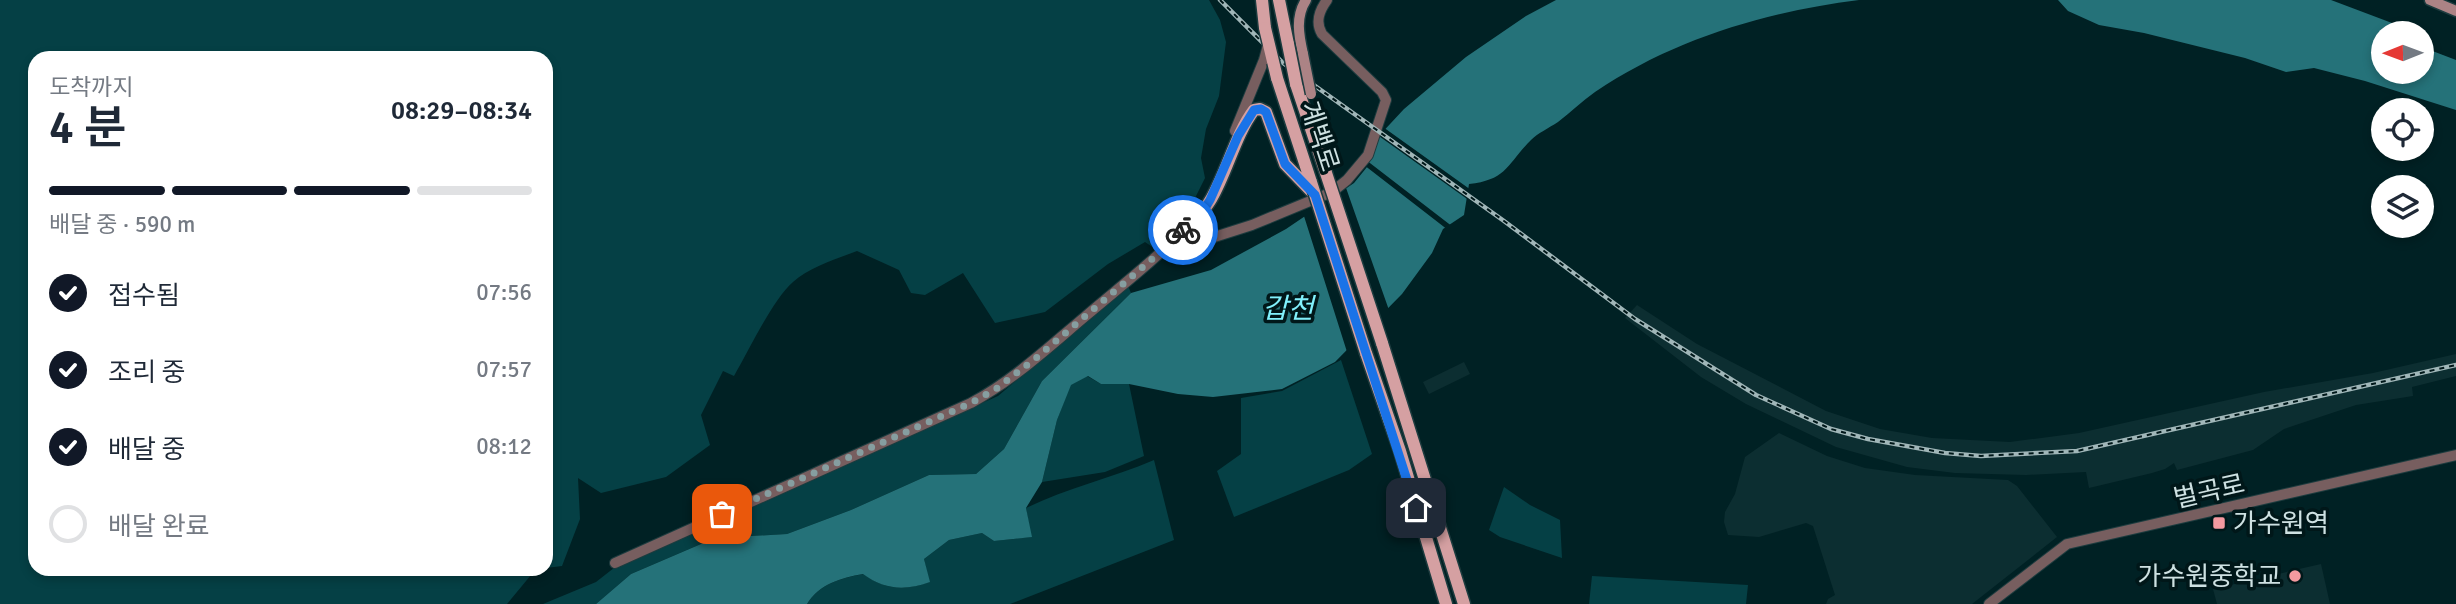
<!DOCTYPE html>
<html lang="ko">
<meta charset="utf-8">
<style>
:root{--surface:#fff;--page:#f6f6f7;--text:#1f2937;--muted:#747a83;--line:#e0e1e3;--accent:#111827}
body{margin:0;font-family:Signika,"Noto Sans KR",sans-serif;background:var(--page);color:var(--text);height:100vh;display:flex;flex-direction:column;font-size:26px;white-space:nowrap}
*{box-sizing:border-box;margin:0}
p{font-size:23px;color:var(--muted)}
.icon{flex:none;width:38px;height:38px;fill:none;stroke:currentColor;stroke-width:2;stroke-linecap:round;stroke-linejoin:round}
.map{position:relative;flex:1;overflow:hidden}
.details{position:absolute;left:28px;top:51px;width:525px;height:525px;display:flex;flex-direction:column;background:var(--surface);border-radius:21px;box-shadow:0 4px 10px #0003}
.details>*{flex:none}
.needle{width:46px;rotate:269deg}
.controls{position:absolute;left:2371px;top:21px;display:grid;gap:14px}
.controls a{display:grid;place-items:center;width:63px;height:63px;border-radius:50%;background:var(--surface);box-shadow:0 4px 10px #0003;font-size:35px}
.pin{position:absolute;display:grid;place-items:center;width:60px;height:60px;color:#fff;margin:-30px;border-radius:14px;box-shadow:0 4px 10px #0006}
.courier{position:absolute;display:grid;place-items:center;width:70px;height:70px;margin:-35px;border:5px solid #1a73e8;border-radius:50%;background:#fff;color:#222;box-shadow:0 2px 9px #0007}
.overview em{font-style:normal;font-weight:600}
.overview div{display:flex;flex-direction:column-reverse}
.overview{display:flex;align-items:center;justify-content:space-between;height:119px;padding:0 21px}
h1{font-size:46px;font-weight:600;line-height:52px}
.bar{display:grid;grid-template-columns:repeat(4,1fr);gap:10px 7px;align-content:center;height:84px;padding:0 21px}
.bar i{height:9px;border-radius:5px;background:var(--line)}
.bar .active{background:var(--accent)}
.bar p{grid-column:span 4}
ol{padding:0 21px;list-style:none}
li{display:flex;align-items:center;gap:21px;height:77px}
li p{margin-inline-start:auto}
li .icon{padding:7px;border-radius:50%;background:var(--accent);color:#fff;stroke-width:4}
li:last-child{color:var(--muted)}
li i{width:38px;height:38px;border:4px solid var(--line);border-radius:50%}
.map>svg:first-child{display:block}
</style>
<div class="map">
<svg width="2456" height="604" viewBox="0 0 2456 604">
<rect width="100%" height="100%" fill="#002124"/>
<path fill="#0c2e31" d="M1637,305l60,39 129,67 54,18 52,9 78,4 69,-9 185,-41 109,-19 83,-19v22l-44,11 1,9 -57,9 -72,24 -31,21 -76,20 -3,-7 -9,6 -13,4 -63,15 -3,-16 -60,3 -71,-2 -48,-6 -71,-20 -90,-43 -45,-27 -76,-59z
M1464,362l6,12 -41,20 -6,-12z
M1779,433l48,23 38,12 50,7 93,5 9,6 40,51 -85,67h-146l2,-5 7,-4 -22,-69 -7,-3 -47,14 -31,-2 -4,-13 1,-10 10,-18 10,-37z
M2321,564l9,40h-113l-4,-15z"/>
<path fill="#054045" d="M0,0h1209l11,20 6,22 -7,54 -13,33 -5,29 4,20 -19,38 -32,32 -9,-6 -37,22 -63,48 -50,11 -32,-50 -38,22 -14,-2 -12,-23 -42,-19c-21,8 -47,16 -64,31 -20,17 -45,70 -59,94l-11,-5 -22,44 9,30 -44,32 -65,16 -23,-15 2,41 -18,47 -16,2v-510h-511v511h501l-29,35h-507z
M1128,286l3,7 -89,88 -38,68 -28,25 -47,1 -78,35 -64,24 -72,4 -84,36 -35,30h-53l53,-22 23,-18 379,-168z
M1341,360l31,94 -23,16 -115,47 -17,-46 24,-17v-56l41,-7z
M1087,376l14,8h28l15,72 -39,16 -63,10 15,-62 13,-35z
M1154,460l20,80 -164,64h-203c12,-20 34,-26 57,-30 21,16 41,17 65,8l-5,-23 25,-19 33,-7 12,8 37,-4 -5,-29c41,-20 86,-30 128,-48z
M1504,487l26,18 30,15 2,38 -62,-21 -11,-7z
M1592,576l156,9 -2,19h-157z"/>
<path fill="#257279" d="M1556,0h303c-94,12 -185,39 -264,92 -13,9 -25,21 -37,30 -9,6 -20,11 -27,18 -24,24 -24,40 -62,44l-5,31 -21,14 -11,24 -30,41 -67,68 -53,27 -69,8 -35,-3 -49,-10h-28l-13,-8 -17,9 -14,35 -15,62 -16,26 6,29 -38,4 -12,-8 -33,7 -25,19 6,23c-25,9 -45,8 -67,-8 -22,4 -44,10 -56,30h-211l35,-30 84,-36 72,-4 64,-24 78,-35 47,-1 28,-25 38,-68 89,-88 80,-23 75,-41 68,-46 13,-16 10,-29 27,-29 62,-52 60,-41z
M2058,0h273l61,23 3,10h-11v39h38v-25l34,13v50l-91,-29 -51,-13 -28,4 -41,-14 -101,-25 -45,-8 -31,-14z"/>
<path fill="#002124" d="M1383,127l88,63 -1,11 -94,-67z
M1366,160l87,67 -5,3 -84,-65z
M1345,185l45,128 -42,42 -45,-142z"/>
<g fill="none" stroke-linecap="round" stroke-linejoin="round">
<g stroke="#1d3c3f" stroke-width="12">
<path id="tertiary" d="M1235,131l29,-71
M1164,249l19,-2 69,-22 80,-33 15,-12 21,-25 18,-55 -4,-8 -60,-58c-7,-12 -3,-23 5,-34
M615,563l356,-160c43,-23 79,-57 116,-88 34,-29 71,-57 101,-90
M1989,604l78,-60 389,-89"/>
</g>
<g stroke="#1d3c3f" stroke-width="13">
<path id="secondary" d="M2430,0l26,11
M1303,54c-4,-18 -8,-37 3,-54"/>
</g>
<g stroke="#1d3c3f" stroke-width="15">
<path id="primary" d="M1262,0l3,28
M1279,0l9,44
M1277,78l34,104
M1296,84l30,89
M1185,228c37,-23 43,-84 69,-118l6,-1 6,3 19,52 30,31
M1382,343l82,261
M1366,353l34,98 46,153"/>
</g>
<use href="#tertiary" stroke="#775e5f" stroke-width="10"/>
<use href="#secondary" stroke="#ac8385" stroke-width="10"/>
<use href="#primary" stroke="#d5a0a2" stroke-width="12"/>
<g stroke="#a0b6b8" stroke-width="4.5">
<path id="rail" d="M1220,0l63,63 221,158 131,98 121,76 75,34 37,10 77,14 36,3 96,-5 379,-86"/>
</g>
<use href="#rail" stroke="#001719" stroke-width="2" stroke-dasharray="5" stroke-linecap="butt"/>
<g stroke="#1d3c3f" stroke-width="12" stroke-linecap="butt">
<path id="tertiary-bridge" d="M1264,60l4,-15"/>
</g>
<g stroke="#1d3c3f" stroke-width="13" stroke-linecap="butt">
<path id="secondary-bridge" d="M1303,54l8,40"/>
</g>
<g stroke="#1d3c3f" stroke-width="15" stroke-linecap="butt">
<path id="primary-bridge" d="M1265,28l12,50
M1288,44l8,40
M1326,173l56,170
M1311,182l55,171"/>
</g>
<use href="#tertiary-bridge" stroke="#775e5f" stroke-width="10"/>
<use href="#secondary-bridge" stroke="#ac8385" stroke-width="10"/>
<use href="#primary-bridge" stroke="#d5a0a2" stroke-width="12"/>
</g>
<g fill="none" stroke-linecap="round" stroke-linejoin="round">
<path stroke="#869ea0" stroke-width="7" stroke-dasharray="0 12.6" d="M722,514l249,-111 25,-14 40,-31 128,-109 19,-19"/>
<path stroke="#1a73e8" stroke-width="9" d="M1183,230l14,-9 13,-21 28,-64 16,-26 7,-1 5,3 19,52 30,31 101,313"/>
</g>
<g fill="#f49aa0" stroke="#001719" stroke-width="2.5">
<rect x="2212" y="516" width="14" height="14" rx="3.5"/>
<circle cx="2295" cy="576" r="7"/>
</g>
<g text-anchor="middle" stroke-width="7" stroke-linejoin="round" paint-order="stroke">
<g font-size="26" fill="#cee1e2" stroke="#001719">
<text transform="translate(1320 136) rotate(72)" y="9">계백로</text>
<text transform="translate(2209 491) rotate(-13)" y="9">벌곡로</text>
</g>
<g font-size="26" fill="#cee1e2" stroke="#001719" text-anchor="start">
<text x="2233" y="532">가수원역</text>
<text x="2281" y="585" text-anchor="end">가수원중학교</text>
</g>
<g font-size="28" font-style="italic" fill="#81f1fc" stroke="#001719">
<text x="1288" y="318">갑천</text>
</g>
</g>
</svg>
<div class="controls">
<a><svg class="needle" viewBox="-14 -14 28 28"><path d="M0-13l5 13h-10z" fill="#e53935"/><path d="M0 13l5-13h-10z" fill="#747a83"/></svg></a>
<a><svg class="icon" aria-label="locate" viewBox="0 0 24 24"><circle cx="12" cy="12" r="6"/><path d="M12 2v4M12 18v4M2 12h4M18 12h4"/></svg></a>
<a><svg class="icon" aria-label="layers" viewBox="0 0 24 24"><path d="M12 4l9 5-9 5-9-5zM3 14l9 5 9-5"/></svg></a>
</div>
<div class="pin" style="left:722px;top:514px;background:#ea580c"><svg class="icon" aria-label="bag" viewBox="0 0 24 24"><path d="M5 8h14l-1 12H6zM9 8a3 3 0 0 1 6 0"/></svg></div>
<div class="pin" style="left:1416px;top:508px;background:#1f2937"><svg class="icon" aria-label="home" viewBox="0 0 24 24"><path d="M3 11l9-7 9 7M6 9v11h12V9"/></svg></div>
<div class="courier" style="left:1183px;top:230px"><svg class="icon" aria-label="bike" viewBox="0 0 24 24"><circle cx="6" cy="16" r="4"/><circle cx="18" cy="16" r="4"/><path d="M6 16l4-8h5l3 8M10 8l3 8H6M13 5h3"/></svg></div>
<section class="details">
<div class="overview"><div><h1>4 분</h1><p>도착까지</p></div><em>08:29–08:34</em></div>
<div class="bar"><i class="active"></i><i class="active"></i><i class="active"></i><i></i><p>배달 중 · 590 m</p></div>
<ol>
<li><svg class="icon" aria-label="check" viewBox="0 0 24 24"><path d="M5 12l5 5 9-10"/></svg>접수됨<p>07:56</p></li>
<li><svg class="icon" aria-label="check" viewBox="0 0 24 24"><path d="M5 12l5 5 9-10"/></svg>조리 중<p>07:57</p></li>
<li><svg class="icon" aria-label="check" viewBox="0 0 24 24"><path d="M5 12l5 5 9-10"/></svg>배달 중<p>08:12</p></li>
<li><i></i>배달 완료</li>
</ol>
</section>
</div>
